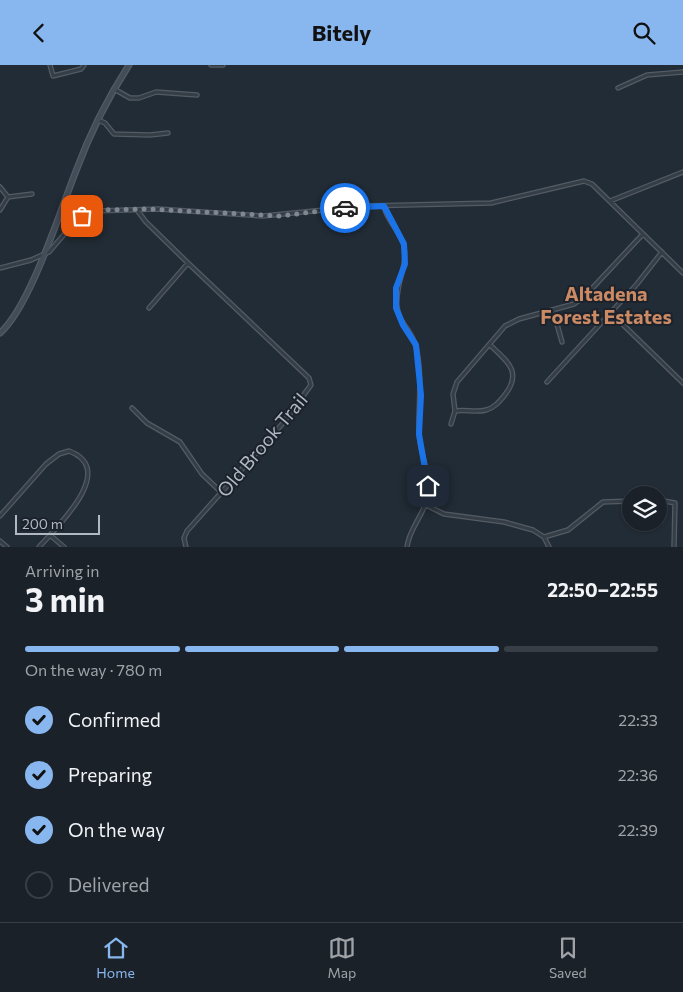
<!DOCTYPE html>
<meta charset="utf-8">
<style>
:root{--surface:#1a2128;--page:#272e34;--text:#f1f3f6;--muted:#9fa3a8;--line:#383e45;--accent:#88b6ef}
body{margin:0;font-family:Commissioner,sans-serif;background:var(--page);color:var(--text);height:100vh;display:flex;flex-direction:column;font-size:19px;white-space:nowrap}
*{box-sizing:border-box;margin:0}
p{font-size:16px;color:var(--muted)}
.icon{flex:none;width:28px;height:28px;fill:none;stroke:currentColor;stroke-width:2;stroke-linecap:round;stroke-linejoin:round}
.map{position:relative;height:482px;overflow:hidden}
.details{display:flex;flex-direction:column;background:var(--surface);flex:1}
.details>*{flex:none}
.tools{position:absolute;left:622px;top:421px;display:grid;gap:10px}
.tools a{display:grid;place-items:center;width:45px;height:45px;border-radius:50%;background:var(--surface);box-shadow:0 1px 4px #0004,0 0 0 1px var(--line);font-size:25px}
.scale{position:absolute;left:15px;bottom:12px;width:85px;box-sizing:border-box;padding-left:5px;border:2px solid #b0b8c3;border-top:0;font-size:14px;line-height:18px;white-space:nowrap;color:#b0b8c3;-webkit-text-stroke:4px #1b222b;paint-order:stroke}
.pin{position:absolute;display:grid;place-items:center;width:42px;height:42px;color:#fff;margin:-21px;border-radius:10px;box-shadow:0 2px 8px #0006}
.courier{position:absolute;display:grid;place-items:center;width:50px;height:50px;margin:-25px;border:4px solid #1a73e8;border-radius:50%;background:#fff;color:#222;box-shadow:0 1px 6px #0007}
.headline em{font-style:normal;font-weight:700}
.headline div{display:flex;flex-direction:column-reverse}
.headline{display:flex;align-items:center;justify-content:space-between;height:85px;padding:0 25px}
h1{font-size:32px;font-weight:700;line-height:38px}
.bar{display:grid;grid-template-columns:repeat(4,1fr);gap:8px 5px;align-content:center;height:60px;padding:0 25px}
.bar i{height:6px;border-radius:4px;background:var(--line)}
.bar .current{background:var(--accent)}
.bar p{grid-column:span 4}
ol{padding:0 25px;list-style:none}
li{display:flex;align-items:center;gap:15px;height:55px}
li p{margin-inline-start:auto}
li .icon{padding:5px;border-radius:50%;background:var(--accent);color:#111;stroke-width:4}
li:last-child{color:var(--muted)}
li i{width:28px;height:28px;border:2px solid var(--line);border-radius:50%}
header{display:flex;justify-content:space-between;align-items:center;height:65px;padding:0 25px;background:var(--accent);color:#111;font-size:22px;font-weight:700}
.menu{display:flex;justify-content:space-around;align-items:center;height:70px;border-top:1px solid var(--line);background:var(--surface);font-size:14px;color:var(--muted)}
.menu a{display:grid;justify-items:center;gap:2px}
.menu .current{color:var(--accent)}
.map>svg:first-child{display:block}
</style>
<header><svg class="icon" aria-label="back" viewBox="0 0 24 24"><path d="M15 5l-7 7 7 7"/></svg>Bitely<svg class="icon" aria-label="search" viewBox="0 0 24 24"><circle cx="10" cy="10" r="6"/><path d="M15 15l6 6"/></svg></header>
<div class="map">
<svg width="683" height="482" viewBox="0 0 683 482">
<rect width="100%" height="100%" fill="#222c36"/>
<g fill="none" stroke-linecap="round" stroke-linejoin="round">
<g stroke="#535b64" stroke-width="5.5">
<path id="minor" d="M50,0l3,11 28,-7 3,-4
M211,0h12
M618,23l29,-13 36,-3
M114,24l16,9h9l17,-6 41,3
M98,55l7,3 9,11 36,1 18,-2
M0,122l8,10 24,-3
M610,136l73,-29
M384,141c2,15 18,26 20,41 4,19 -9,37 -7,59 1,16 16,26 19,41 7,29 2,58 3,87 1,20 12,41 9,61 -3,19 -19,33 -21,52
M0,145l8,-13
M137,145l9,12 42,41 121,115 2,7 -28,38 -96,108 -3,7 2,9
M0,203l31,-8 18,-8 30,-35 16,-6 63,-2 105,7 101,-10 127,-3 93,-22 8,3 91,89
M149,243l39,-45
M553,245l9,32
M611,248l72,70
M547,317l90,-98 25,-32
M132,343l15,15 33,19 22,32 20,19
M455,346c10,-2 21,2 31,-1 8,-2 13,-8 18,-14 19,-24 4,-34 -14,-51
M451,359l4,-13 -2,-17 4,-12 48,-56 14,-7 55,-15 10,-7 59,-63
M659,435l16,3 -1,44
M426,440l18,9 60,8 29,8 11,7 24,-7 35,-28 28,-1
M0,451l46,-52 13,-10 10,-3c49,18 -11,75 -30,96
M50,470l14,12
M544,472l5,10
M0,476l7,6"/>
</g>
<g stroke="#535b64" stroke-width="7">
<path id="secondary" d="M0,268c30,-26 60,-122 76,-162 14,-38 31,-72 53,-106"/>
</g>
<use href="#minor" stroke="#353d47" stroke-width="3"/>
<use href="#secondary" stroke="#434d59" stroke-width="4.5"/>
</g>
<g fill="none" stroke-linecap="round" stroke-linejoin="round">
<path stroke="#7e8792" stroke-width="5" stroke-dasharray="0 9" d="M82,151l19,-6 47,-1 132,7 65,-8"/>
<path stroke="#1a73e8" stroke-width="6" d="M345,143l39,-2 20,38 1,20 -9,24v20l7,17 13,20 5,50 -2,39 9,52"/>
</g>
<g text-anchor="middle" stroke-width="4" stroke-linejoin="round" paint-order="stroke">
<g font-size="19" fill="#b0b8c3" stroke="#1b222b">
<text transform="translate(262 380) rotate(-50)" y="7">Old Brook Trail</text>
</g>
<g font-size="20" font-weight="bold" fill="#cb8a63" stroke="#1b222b">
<text x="606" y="236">Altadena<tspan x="606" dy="23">Forest Estates</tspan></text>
</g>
</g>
</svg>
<div class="tools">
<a><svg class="icon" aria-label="layers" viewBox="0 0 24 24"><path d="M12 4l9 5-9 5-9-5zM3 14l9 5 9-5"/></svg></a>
</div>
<div class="scale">200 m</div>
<div class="pin" style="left:82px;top:151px;background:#ea580c"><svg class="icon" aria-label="bag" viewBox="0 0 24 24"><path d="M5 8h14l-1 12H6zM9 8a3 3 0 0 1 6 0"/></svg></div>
<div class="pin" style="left:428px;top:421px;background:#1f2937"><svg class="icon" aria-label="home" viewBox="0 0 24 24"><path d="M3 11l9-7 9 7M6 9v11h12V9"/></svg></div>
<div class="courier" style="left:345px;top:143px"><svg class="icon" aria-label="car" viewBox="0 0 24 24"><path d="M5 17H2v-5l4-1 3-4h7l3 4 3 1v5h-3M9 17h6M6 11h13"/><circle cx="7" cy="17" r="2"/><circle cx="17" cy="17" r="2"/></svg></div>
</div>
<section class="details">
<div class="headline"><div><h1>3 min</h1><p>Arriving in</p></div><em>22:50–22:55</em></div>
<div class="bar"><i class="current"></i><i class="current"></i><i class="current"></i><i></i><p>On the way · 780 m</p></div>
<ol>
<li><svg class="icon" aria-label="check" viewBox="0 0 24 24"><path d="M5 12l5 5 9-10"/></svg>Confirmed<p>22:33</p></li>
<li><svg class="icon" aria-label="check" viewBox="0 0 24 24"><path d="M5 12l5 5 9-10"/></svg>Preparing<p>22:36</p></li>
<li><svg class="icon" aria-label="check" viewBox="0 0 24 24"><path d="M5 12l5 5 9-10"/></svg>On the way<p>22:39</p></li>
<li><i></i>Delivered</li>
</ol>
</section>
<nav class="menu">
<a class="current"><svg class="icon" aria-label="home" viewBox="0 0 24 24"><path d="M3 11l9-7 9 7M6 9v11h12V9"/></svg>Home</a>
<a><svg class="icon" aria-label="map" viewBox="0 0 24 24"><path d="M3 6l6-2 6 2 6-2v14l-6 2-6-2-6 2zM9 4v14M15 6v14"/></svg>Map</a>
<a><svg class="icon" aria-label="saved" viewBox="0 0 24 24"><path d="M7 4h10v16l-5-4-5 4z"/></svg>Saved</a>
</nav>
